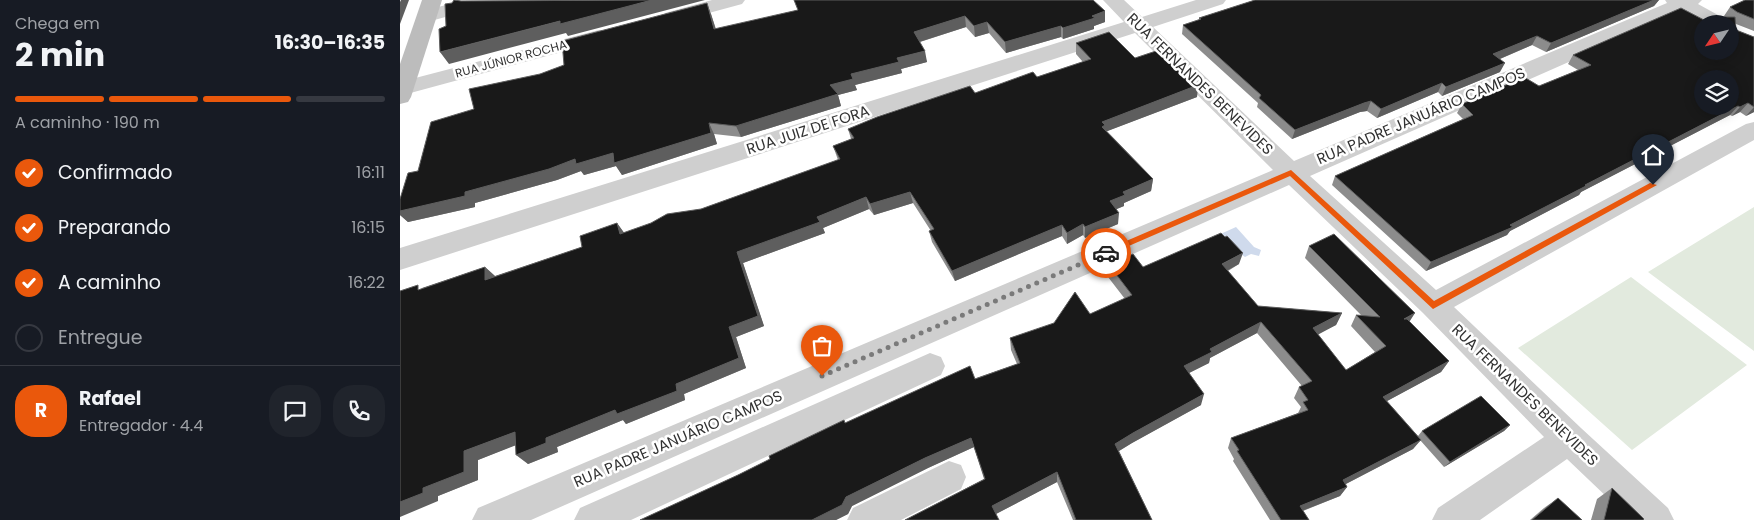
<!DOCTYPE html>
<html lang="pt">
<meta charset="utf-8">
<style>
:root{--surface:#171b24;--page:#20242c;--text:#f1f3f6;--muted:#9ea1a6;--line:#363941;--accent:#ea580c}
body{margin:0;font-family:Poppins,sans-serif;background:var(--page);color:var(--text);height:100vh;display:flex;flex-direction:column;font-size:19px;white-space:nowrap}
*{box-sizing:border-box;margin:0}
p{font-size:16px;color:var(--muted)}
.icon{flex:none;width:28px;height:28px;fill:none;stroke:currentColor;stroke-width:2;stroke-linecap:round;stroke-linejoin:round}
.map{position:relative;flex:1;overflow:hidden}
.panel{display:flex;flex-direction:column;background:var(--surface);width:400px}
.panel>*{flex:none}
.needle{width:32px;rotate:235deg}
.buttons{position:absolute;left:1294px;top:15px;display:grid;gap:10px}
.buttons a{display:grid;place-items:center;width:45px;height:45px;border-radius:50%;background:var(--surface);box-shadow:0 2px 12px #0003;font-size:25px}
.pin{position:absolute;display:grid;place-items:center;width:42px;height:42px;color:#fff;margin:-51px -21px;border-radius:50% 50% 50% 0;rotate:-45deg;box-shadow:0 0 5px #0007}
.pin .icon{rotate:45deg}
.courier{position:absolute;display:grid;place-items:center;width:50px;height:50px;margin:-25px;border:4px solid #ea580c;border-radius:50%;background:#fff;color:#222;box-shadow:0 1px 6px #0007}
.overview em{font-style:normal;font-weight:700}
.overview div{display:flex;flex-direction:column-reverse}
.overview{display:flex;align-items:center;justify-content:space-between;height:85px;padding:0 15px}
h1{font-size:32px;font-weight:700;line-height:38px}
.bar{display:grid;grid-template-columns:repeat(4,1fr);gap:8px 5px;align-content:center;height:60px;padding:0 15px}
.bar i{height:6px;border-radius:4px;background:var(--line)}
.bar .active{background:var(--accent)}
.bar p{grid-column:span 4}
.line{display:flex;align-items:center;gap:12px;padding:0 15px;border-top:1px solid var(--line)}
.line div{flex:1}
.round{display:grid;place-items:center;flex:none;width:52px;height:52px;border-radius:20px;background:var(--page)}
ol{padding:0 15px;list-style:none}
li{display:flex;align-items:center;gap:15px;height:55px}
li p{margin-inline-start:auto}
li .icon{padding:5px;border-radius:50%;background:var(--accent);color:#fff;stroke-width:4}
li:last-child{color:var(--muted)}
li i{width:28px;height:28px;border:2px solid var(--line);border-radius:50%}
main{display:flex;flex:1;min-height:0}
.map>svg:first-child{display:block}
</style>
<main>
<section class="panel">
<div class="overview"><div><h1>2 min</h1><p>Chega em</p></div><em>16:30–16:35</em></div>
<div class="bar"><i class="active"></i><i class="active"></i><i class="active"></i><i></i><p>A caminho · 190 m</p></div>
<ol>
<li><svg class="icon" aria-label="check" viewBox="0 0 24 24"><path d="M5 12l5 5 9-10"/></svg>Confirmado<p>16:11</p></li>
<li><svg class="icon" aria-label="check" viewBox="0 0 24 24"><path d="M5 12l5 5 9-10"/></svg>Preparando<p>16:15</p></li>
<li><svg class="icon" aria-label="check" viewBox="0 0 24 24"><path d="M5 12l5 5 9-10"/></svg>A caminho<p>16:22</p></li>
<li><i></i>Entregue</li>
</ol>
<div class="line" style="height:90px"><b class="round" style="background:var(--accent);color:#fff">R</b><div><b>Rafael</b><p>Entregador · 4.4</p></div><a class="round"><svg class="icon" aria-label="chat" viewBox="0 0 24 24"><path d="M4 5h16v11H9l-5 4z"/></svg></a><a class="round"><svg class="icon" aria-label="phone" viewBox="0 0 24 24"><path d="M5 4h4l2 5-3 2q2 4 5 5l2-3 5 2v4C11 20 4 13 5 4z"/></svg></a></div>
</section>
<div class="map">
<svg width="1354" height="520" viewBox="0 0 1354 520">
<rect width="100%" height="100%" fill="#fff"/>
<path fill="#e2eade" d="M1354,207v144l-106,-79z
M1231,277l116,88 -115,85 -114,-102z"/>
<path fill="#cfdaec" d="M836,227l18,20 7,3 -2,6 -8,-2 -6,3 -29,-21z"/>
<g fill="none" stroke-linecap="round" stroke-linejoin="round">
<path fill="#cfcfcf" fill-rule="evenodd" d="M312,0h33l-3,4 -70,19 -7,-2 -3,-4 3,-4z
M703,0h21l18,17 54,-17h30l-3,4 -70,23 141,134 373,-158 -2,-3h37l-4,4 29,16 3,4h-26l-22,-12 -372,164 126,114 310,-166 8,-2v18l-300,167 127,121 87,80 6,12h-43l-64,-61 -87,61h-48l6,-12 106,-71 -121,-124 -134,-128 -758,335h-59l6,-12 795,-338 -138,-137 -735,237v-22l724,-226z
M53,3l7,2 3,4 -3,4 -33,9 -7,-2 -3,-4 3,-4z
M199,30l7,2 3,4 -3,4 -203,55 -3,-1v-12z
M530,353l11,4 4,9 -4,9 -310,145h-57l6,-12z
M549,461l12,4 5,12 -5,12 -60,31h-54l6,-12z"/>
<path fill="#bcbcbc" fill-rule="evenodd" d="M22,0h20l-31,97 -3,5 -8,2v-40z"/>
</g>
<path fill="#8c8c8c" d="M855,0h404l-5,6 -108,46 -14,-7 -32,14v13l-58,24 -4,-4 -61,26 -10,-7 -7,1 -68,27 -35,-32 1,-4 -76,-69 1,-9 16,-5v-2z
M1354,0v31l-18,-7v6l18,7v75l-8,4 -6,-4 -8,4 -2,-1 -149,77 -2,3 -69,36 -3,4 -81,36 -94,-86 3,-9 128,-57 -6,-6 5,-9 77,-18 39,-16 -10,-6 5,-9 131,-35 21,-3 -1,-1 6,-9z
M398,10l307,1v11l-11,4v3l-31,10 -2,-2 -55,16 -17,-20 -14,4 -9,-10 -46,15 7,20 -26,7 1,4 -47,12 2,5 -19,5 3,11 -100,31 -27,-3 3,10 -95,31 -6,-9 -32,9 -3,-4 -24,9 -82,23v4l-67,15 -8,-7v-16l18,-28 56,-62 66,-35 171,-60 5,15z
M676,43l59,15 63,27 -1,12 -90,34 46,48 -2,12 -27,12v3l-8,3 2,15 -33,14 -2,-3 -16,9 -5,-8 -107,45 -23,-39 -3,-11h2l-18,-28 -39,12 -5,-6 -46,19 2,5 -82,30 21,63 -28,11 10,31 -62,26 1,6 -59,24 -3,-4 -66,27 1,5 -30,12 -13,-19 -37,15v20l-40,16v5l-16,-213 63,-21 10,9 87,-29 35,-24 7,10 77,-24 137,-49 -5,-14 18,-7 -3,-10 127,-36 62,-16 46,-15 -7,-8z
M909,246l101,76 39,39 -8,11 -54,29 31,35 4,-5 88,-6 -6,6 -60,36 -24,-27 -7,9 -67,35 1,3 -7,9 -37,15 6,9h-39l-37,-59 1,-2 -6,-11 3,-10 67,-25 3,-6 -7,-9 5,-11 3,-1 -45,-53 -47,25 -1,5 -20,10 12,32 -69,38 -13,8 33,69h-79l-16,-38 -61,32 -91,6 79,-41 -10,-32 -46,21 -76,38 -4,8 -12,6h-196l98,-45 107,-52 172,-59 -6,-14 -1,-12 80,-24 35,-15 -17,-22 1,-12 34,2 96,-3 -11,7 30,35 84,7 -6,12 -19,9 29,36 29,-18 -24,-26 5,-11h5l-56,-57z
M1212,488l31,32h-52l6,-21z
M1158,498l24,22h-52l14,-12z"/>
<path fill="#5e5e5e" d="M1,0h8l-9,24v-22z
M252,0h53l-137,36 -2,-3 -117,31 -9,-12 120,-31z
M1253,0h6l-5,6 -108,46 5,-9z
M307,3l4,11 8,26 -5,-11z
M705,11v11l-11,4v3l-31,10v-11l29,-12z
M565,16l1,11 -50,16 -2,-11z
M587,22l2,11 -14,4 -1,-11z
M661,26v11l-55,16 -1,-11z
M1137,36l-5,9 -44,19 5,-10z
M525,51l2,11 -26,7 1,4 -47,12 2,5 -19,5 3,11 -100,31 -5,-11 94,-41 21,-11 46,-16z
M1105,63l-5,9 -58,24 4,-9z
M1042,83l-4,9 -61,26 4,-9z
M798,85l-1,12 -92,35 -3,6v-16z
M971,101l-4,10 -7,1 -68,27 3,-9 69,-27z
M1348,103l-8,9 -8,4 8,-9z
M1338,106l-8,9 -149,77 -2,3 -69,36 -3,4 -81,36 5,-9 79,-37 75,-40z
M1354,107v5l-8,4z
M309,123l5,11 3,10 -95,31 -6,-9 -32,9 -3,-4 -24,9 -82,23v4l-67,15 -8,-7v-4l65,-19 110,-33z
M753,179l-2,12 -27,12v3l-14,6v-11l13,-9z
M510,192l3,11 -39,12 -4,-11z
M466,197l3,12 -46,19 2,5 -82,30 21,63 -28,11 10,31 -62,26 1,6 -59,24 -3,-4 -66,27 1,5 -30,12 -12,-9 30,-17 130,-54 53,-57 8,-75 80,-35z
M719,213l-1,11 -33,14v-11z
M217,223l8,11h-5z
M683,224v11l-16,9v-11z
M662,225v11l-107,45 -3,-10z
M843,253l-4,11 -20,11 3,-11z
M85,267l11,10 -11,3z
M942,313l-6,12 -28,15 5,-12z
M1015,313l-7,11 -4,-5z
M861,322l-4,11 -47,25 -1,5 -28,14 3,-11 26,-17z
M1049,361l-8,11 -65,35 7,-10z
M804,394l-3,11 -69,38 -18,11 1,-10 18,-11z
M1110,425l-6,6 -60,36 6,-5z
M115,432l12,9 -49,19v20l-40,16v5l-38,16v-15l64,-51z
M571,438l3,9 -46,21 -76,38 -4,8 -12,6h-24l34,-23 79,-39z
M1021,440l-8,9 -77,40 7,-9z
M657,472v10l-63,33 -2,-9z
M947,487l-7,9 -46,18 6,-8z"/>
<path fill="#191919" stroke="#5e5e5e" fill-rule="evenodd" d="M54,0l7,1 191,-1 -92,24v-3l-120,31 -1,-23 7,-3 -1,-22 7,-1z
M394,0h299l12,11 -13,5 3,2 -32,10 -2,-2 -56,16 -18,-20 -13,4 -9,-10 -51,16 11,19 -28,7 2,4 -48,12 2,5 -23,6 8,9 -102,32 -27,-3 2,10 -97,30 -1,-10 -37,11 -1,-5 -26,10 -84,23v4l-65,15v-12l8,-26 10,-2 13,-49 43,-13 -5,-20 71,-15 24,-9 -2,-24 145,-38 7,26 84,-19z
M855,0h399l-103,43 -14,-7 -44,18 12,9 -59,24 -4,-4 -61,26 -10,-8 -7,2 -69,27 -36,-32 2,-3 -78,-70 18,-6 -2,-1z
M1345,0h9v19l-17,-7 -7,-5z
M1281,8l23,12 6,-3h25l1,13 18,7v70l-6,-4 -8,4 -2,-1 -153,79 1,1 -76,39 3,2 -82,35 -96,-86 138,-61 -11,-11 62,-27 15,9 52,-21 -18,-10zM1302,24h28v27h-28zM1302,79h28v27h-28z
M709,32l26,26 21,-7 42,34 -96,37 3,3 -3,2 51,52 -30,13 2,3 -15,6 9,12 -34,14 -2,-3 -16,9 -5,-8 -110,46 -23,-40 5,-2 -24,-37 -40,12 -4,-7 -49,20 3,5 -83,30 21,64 -29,11 10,31 -63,26 1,7 -60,23 -2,-4 -69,28v5l-30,12 -1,-23 -51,19v21l-41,16v5l-23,9v-211l18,-6v5l67,-23v13l97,-33 -2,-11 37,-13 3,11 31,-11 16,-9 34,-5 139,-50 -7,-13 21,-8 -6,-9 29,-12 93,-31 5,7 58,-21 4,5 54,-18 -15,-16z
M821,233l4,4 2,-1 16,17 -21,11 36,42 84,7 -29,15 33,42 40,-24 -30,-31 24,2 -71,-71 25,-12 81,79 -11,6h3l42,42 -66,36 38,43 -78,40 4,7 -47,19 9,14h-28l-44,-69 2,-1 -8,-12 77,-28 -5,-8 5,-2 -9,-13 13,-6 -51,-59 -51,27 2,3 -28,14 20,28 -71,39 -18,11 37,76h-76l-19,-48 -65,34 7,14h-94l80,-41 -14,-41 -46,20 -79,39 -4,8 -30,15h-172l98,-45 32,-16 -1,-3 75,-36 1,3 125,-57 5,13 45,-16 -10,-25 44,-15 21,-31 15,22 42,-19 -23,-30 24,-11 10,13z
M1081,396l29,29 -60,37 -28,-31z
M1212,488l32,31 -1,1h-39z
M1158,498l24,22h-50z"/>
<path fill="#ea580c" d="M891,170l143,131 216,-118 7,2 -224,124 -143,-133 -182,79h-5l-1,-2 1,-2z"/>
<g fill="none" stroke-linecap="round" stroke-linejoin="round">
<path stroke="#7a7a7a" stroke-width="5" stroke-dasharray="0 9" d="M422,376l284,-123"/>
</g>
<g text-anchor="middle" stroke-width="5" stroke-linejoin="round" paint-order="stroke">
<g font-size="12" fill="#323232" stroke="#fff">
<text transform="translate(111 59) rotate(-15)" y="4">RUA JÚNIOR ROCHA</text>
</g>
<g font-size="15" fill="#323232" stroke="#fff">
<text transform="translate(800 84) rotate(44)" y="5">RUA FERNANDES BENEVIDES</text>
<text transform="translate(1021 116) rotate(-23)" y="5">RUA PADRE JANUÁRIO CAMPOS</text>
<text transform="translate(408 130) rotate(-18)" y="5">RUA JUIZ DE FORA</text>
<text transform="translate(1125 395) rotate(44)" y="5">RUA FERNANDES BENEVIDES</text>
<text transform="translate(278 439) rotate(-23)" y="5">RUA PADRE JANUÁRIO CAMPOS</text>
</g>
</g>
</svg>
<div class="buttons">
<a><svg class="needle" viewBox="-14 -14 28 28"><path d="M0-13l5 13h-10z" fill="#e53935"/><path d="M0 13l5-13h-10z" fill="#9ea1a6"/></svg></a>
<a><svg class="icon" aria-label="layers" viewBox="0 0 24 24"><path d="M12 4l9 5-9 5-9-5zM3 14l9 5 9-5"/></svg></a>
</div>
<div class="pin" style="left:422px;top:376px;background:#ea580c"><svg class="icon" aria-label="bag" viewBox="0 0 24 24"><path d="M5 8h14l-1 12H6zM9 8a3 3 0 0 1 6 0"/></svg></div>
<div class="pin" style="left:1253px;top:185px;background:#1f2937"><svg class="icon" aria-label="home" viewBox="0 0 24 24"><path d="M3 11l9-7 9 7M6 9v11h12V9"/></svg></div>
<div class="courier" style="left:706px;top:253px"><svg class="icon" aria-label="car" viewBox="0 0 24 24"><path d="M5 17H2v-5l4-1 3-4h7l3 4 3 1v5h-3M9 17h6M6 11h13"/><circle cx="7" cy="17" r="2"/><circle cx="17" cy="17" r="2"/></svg></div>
</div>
</main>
